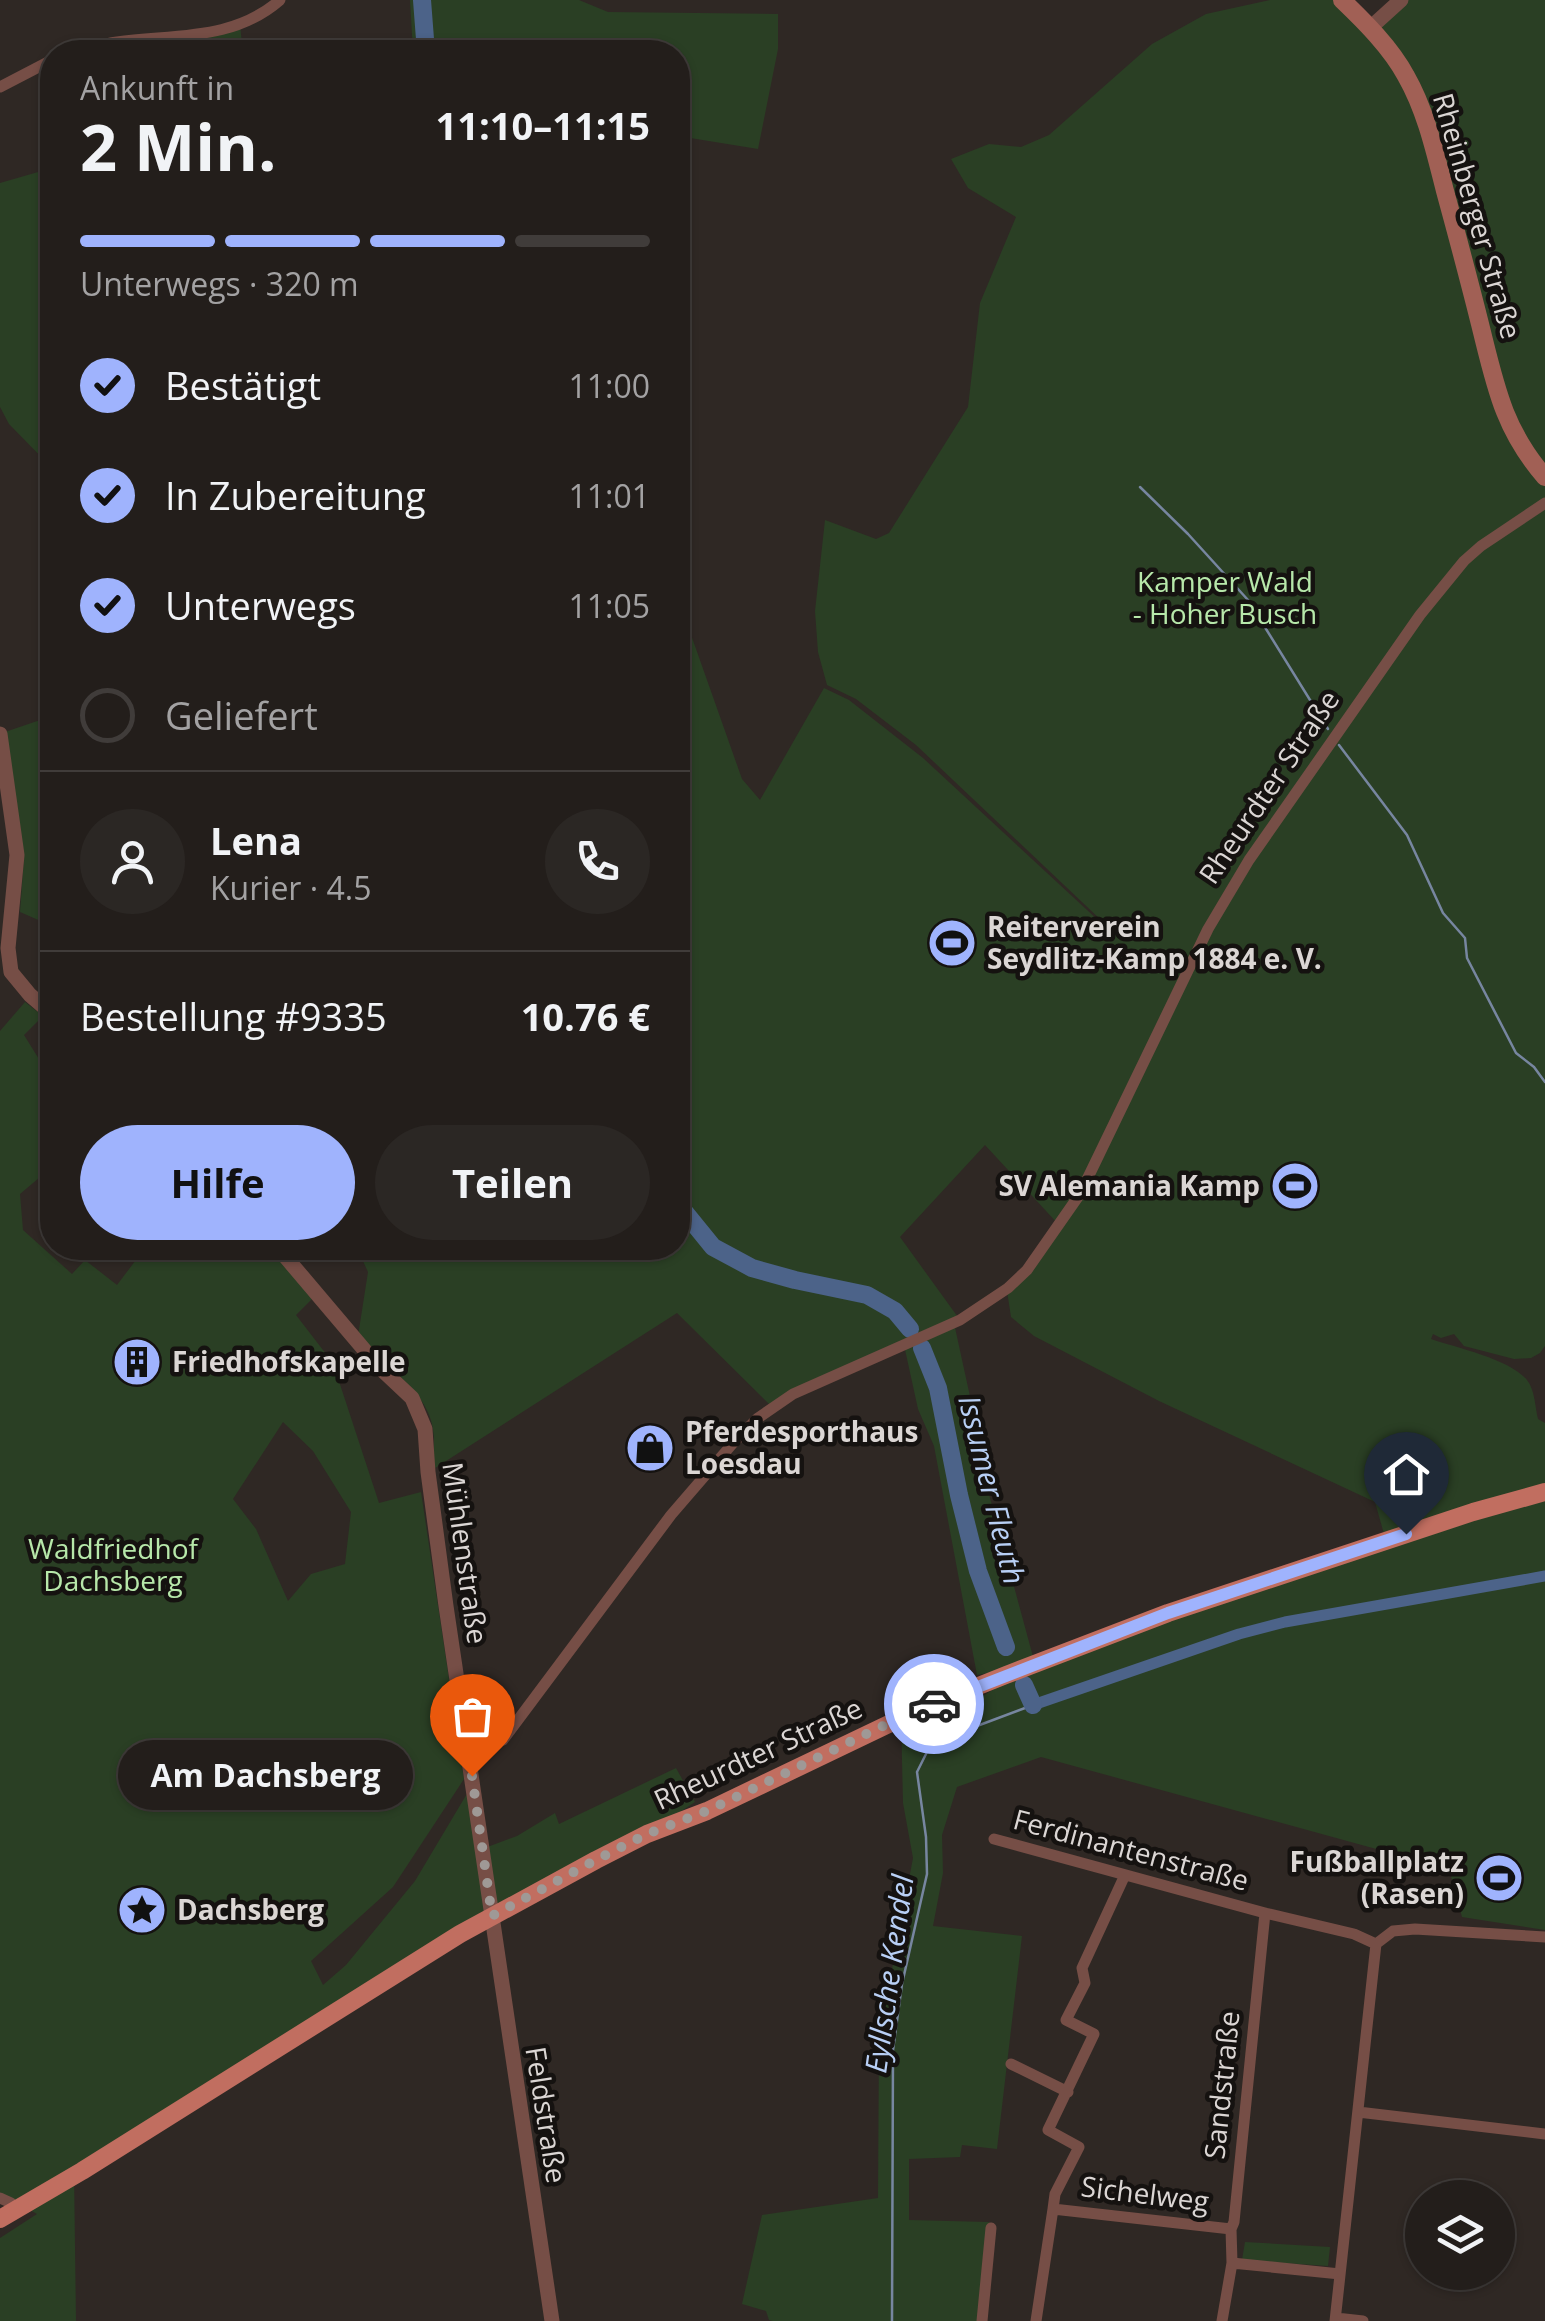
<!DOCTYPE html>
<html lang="de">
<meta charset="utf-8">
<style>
:root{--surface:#231e1b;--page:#2b2724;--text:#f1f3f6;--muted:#a3a2a3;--line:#403c3a;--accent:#9fb3fd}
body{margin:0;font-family:"Open Sans",sans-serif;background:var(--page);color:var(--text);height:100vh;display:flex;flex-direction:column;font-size:38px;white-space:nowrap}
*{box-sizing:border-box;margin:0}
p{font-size:32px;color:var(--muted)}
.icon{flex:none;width:55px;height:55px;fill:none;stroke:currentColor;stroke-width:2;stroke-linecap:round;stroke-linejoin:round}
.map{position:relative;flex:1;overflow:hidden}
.panel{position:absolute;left:40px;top:40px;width:650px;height:1220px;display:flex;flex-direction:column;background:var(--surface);border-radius:40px;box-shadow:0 2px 8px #0004,0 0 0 2px var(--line)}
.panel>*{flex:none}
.controls{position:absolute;left:1405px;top:2180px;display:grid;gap:20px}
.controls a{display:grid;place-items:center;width:110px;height:110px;border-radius:50%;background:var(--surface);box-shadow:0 2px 8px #0004,0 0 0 2px var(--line);font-size:50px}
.pin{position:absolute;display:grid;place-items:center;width:85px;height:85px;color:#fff;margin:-102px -42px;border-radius:50% 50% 50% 0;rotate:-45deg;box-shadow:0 0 10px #0007}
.pin .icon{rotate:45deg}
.courier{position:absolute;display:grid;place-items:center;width:100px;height:100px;margin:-50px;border:8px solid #9fb3fd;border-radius:50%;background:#fff;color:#222;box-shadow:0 2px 12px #0007}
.bubble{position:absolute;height:70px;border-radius:35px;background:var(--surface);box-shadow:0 2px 8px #0004,0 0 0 2px var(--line);font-size:32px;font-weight:700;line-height:70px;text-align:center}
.summary em{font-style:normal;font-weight:700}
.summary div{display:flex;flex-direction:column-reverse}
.summary{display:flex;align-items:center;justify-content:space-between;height:170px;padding:0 40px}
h1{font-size:65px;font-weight:700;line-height:75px}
.bar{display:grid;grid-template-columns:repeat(4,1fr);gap:15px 10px;align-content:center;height:120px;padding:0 40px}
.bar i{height:12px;border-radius:8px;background:var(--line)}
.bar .active{background:var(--accent)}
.bar p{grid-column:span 4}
.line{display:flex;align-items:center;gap:25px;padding:0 40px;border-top:2px solid var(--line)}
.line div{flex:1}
.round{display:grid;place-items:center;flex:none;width:105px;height:105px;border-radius:52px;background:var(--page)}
ol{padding:0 40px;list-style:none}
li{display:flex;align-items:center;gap:30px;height:110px}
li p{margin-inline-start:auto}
li .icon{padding:10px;border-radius:50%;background:var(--accent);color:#111;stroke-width:4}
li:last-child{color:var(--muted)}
li i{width:55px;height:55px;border:5px solid var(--line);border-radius:50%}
.primary-button{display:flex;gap:20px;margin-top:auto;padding:20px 40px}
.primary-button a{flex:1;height:115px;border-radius:60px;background:var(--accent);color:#111;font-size:40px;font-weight:700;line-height:115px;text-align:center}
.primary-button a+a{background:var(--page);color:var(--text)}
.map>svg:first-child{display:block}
</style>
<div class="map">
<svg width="1545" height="2321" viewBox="0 0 1545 2321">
<rect width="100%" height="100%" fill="#2f2824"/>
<path fill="#2a3f24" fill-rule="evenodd" d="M410,0h169l29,12 170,2v35l-20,100 -80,-13v-84h-265z
M1270,0h69l31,30 31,-30h144v1346l-5,7 -9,5 -17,1 -50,-13 -10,-12 -13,4 -8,-4 -2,5c26,9 79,20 96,41 8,10 8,27 11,39l7,4v507l-83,-13 -13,-48 -408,-112 -84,30 -15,48 1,38 -10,53 89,10 -25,213 -35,-4 -2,12 -51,2v61l80,2 -11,99h-205l-4,-1 -3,-9 -24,-7 20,-89 116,-17 1,-160 34,-180 -10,-55 -2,-86 82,-21 48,-31 -54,10 -43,-229 -16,-37 -14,-64 -131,63 -96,-95 -245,157c1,-11 2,-22 2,-33 -2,-47 -50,-68 -76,-101l10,-64 -11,-24h321v-650l64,181 18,21 64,-112 25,12 74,58 177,164 -11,20 13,-21 -186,-176 -60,-46 -29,-14 -9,-33 -3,-41 10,-91 51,19 13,-6 79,-126 12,-104 36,-86 -48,-29 -17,-29 38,-15 32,3 28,-12 103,-91 54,-30zM985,1145l74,80 -52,66 4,26 23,19 125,65 216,101 11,39 -351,123 -48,-177 1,-8 -34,-156 6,-3 -60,-83z
M240,25l3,27h-172z
M52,168v300l-43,-44 -9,-17v-224z
M52,716v210l-32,-14 4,-55 -19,-125z
M25,1002l18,14 -19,19 28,45v87l-32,27 3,36 49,44 13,-14 32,25 28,-37h125l42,51 -16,16 37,48 46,140 42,-11 43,287 -71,108 -82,74 12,24 23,-20 69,-84 53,-89 14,57 35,-13 38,-23 4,11 117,-56 19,34 -48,32 -154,82 -419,255 2,150h-76v-83l37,-24 -37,-21v-1162zM283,1422l30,29 38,61 -6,52 -34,10 -23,27 -32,-72 -23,-30z
M1245,2242l85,5 -2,19 -86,-6z"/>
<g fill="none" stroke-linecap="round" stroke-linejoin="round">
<path stroke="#7786a0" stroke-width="2.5" d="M1140,487l48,47 60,66 80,129
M1339,745l68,90 36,78 22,25 2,20 49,95 18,14 11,15
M892,2321l1,-271 9,-66 25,-110 -1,-37 -9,-65 11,-22 33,-18 72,-27"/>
<path stroke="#4c6389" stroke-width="11" d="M1033,1705l206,-71 46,-12 260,-46"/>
<path stroke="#4c6389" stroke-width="18" d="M422,0l4,52
M678,1204l35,43 39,21 43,12 72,15 28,16 15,18
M922,1348l16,40 21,107 19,76 28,76
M1024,1685l9,20"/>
<path stroke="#764e46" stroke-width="11" d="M71,52c15,-3 31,-8 46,-10 58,-8 116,-1 163,-42
M0,87l52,-27
M468,1752l35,-12 168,-225 63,-73 24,-24 35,-24 167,-74 48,-32 19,-18 53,-76 128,-265 41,-69 171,-245 44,-54 17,-15 64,-43
M994,1839l271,74 89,21 22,10
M1125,1875l-43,93 3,15 -19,37 28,14 -46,96 31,17 -24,47 -2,15 178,20
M1376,1944l17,-13 22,-2 130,8
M1011,2064l57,28
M1358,2112l187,22
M0,2198l11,5 4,6
M1232,2263l108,11
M1336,2318l27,3
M982,2321l9,-93
M1036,2321l17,-112
M1222,2321l10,-58 -1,-34 3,-7 31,-309
M1335,2321l41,-377"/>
<path stroke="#764e46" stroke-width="15" d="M1369,29l32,-29
M0,734l17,121 -9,93 3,24 19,23 22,19
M278,1248l100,118 34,32 13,31 3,43 18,134 106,715"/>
<path stroke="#a16055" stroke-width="18" d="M1342,0c23,22 49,48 64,76 20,35 29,76 39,115 12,44 24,89 35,133 15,60 23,105 65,153"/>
<path stroke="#c16e60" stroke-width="18" d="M0,2219l82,-48 378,-237 136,-74 51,-26 60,-23 209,-100 90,-36 162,-62 305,-101 72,-20"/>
</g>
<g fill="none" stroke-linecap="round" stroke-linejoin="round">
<path stroke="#9f9996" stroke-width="10" stroke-dasharray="0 18" d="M472,1776l20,140 104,-56 51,-26 60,-23 176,-85 51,-22"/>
<path stroke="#9fb3fd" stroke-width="12" d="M934,1704l234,-91 238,-79"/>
</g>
<defs>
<g id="stadium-disc" transform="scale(2.5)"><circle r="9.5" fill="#9fb3fd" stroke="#151210"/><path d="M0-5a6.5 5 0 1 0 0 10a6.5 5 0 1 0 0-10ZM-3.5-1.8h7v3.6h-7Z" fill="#111"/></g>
<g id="building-disc" transform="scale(2.5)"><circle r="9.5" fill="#9fb3fd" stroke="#151210"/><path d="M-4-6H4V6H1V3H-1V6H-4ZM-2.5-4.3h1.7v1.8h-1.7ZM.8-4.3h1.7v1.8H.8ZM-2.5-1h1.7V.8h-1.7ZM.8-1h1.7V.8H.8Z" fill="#111"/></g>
<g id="shop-disc" transform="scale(2.5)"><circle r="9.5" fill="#9fb3fd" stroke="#151210"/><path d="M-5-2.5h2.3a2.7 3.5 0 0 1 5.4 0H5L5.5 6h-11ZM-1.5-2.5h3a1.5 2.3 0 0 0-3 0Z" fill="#111"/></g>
<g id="sight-disc" transform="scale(2.5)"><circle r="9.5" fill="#9fb3fd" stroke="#151210"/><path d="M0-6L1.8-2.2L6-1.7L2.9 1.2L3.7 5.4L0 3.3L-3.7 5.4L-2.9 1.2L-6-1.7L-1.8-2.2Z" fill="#111"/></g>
</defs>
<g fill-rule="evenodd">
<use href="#stadium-disc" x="952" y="943"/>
<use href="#stadium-disc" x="1295" y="1186"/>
<use href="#building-disc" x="137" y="1362"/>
<use href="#shop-disc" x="650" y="1448"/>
<use href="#stadium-disc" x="1499" y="1878"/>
<use href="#sight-disc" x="142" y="1910"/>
</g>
<g text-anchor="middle" stroke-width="9" stroke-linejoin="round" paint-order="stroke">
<g font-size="28" fill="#dbd6d4" stroke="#151210">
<text transform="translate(1477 216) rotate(74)" y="10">Rheinberger Straße</text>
<text transform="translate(1269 787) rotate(-56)" y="10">Rheurdter Straße</text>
<text transform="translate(465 1553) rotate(82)" y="10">Mühlenstraße</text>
<text transform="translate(758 1754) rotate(-25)" y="10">Rheurdter Straße</text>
<text transform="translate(1131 1850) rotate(15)" y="10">Ferdinantenstraße</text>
<text transform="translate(1222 2085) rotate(-84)" y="10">Sandstraße</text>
<text transform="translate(546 2115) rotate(81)" y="10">Feldstraße</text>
<text transform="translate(1145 2194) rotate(7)" y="10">Sichelweg</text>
</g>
<g font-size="28" fill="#b7e8aa" stroke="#151210">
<text x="1225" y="592">Kamper Wald<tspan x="1225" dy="32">- Hoher Busch</tspan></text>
<text x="113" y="1559">Waldfriedhof<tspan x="113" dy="32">Dachsberg</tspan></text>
</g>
<g font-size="28" font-weight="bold" fill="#dbd6d4" stroke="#151210" text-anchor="start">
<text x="987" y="937">Reiterverein<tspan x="987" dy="32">Seydlitz-Kamp 1884 e. V.</tspan></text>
<text x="1260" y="1196" text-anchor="end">SV Alemania Kamp</text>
<text x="172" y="1372">Friedhofskapelle</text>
<text x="685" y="1442">Pferdesporthaus<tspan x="685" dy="32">Loesdau</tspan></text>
<text x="1464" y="1872" text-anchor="end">Fußballplatz<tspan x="1464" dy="32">(Rasen)</tspan></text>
<text x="177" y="1920">Dachsberg</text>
</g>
<g font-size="30" font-style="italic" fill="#b8cff5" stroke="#151210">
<text transform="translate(991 1490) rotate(76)" y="10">Issumer Fleuth</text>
<text transform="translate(890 1974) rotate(-82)" y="10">Eyllsche Kendel</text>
</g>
</g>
</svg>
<div class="controls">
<a><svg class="icon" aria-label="layers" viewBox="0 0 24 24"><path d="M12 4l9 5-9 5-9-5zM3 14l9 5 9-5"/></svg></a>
</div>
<div class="pin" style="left:472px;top:1776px;background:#ea580c"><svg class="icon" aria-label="bag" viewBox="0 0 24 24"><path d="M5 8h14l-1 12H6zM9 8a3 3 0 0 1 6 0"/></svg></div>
<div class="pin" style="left:1406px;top:1534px;background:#1f2937"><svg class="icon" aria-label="home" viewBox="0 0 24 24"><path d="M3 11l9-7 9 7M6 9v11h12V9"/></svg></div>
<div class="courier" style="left:934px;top:1704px"><svg class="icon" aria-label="car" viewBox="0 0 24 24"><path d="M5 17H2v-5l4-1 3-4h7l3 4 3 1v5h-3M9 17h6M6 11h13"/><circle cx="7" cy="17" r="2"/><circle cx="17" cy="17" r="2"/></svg></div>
<div class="bubble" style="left:118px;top:1740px;width:295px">Am Dachsberg</div>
<section class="panel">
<div class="summary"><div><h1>2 Min.</h1><p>Ankunft in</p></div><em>11:10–11:15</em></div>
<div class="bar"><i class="active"></i><i class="active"></i><i class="active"></i><i></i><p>Unterwegs · 320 m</p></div>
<ol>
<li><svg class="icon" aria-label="check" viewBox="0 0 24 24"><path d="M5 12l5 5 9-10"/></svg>Bestätigt<p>11:00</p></li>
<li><svg class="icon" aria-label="check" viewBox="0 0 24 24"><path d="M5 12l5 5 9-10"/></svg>In Zubereitung<p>11:01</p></li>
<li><svg class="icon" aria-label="check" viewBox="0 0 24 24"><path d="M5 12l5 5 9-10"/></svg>Unterwegs<p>11:05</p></li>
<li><i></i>Geliefert</li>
</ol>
<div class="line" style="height:180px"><a class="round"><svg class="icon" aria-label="person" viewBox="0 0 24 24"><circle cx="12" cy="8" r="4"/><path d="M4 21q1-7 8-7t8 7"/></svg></a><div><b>Lena</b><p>Kurier · 4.5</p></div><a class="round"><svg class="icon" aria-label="phone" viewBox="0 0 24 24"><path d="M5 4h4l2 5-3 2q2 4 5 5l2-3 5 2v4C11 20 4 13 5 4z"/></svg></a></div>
<div class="line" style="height:130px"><div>Bestellung #9335</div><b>10.76 €</b></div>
<div class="primary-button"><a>Hilfe</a><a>Teilen</a></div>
</section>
</div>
